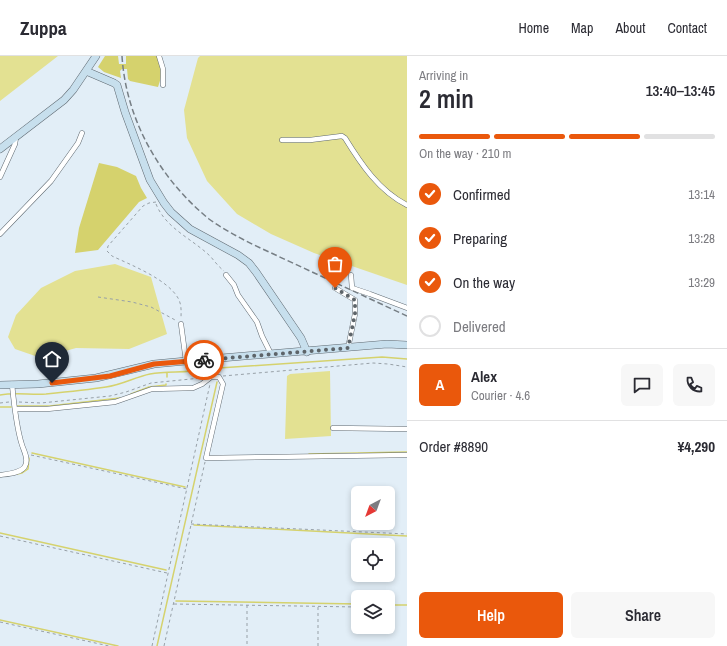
<!DOCTYPE html>
<meta charset="utf-8">
<style>
:root{--surface:#fff;--page:#f7f7f7;--text:#2b2b33;--muted:#7c7c81;--line:#e1e1e2;--accent:#ea580c}
body{margin:0;font-family:"Archivo Narrow",sans-serif;background:var(--page);color:var(--text);height:100vh;display:flex;flex-direction:column;font-size:15px;white-space:nowrap}
*{box-sizing:border-box;margin:0}
p{font-size:13px;color:var(--muted)}
.icon{flex:none;width:22px;height:22px;fill:none;stroke:currentColor;stroke-width:2;stroke-linecap:round;stroke-linejoin:round}
.map{position:relative;flex:1;overflow:hidden}
.side{display:flex;flex-direction:column;background:var(--surface);width:320px}
.side>*{flex:none}
.needle{width:26px;rotate:221deg}
.controls{position:absolute;left:351px;top:430px;display:grid;gap:8px}
.controls a{display:grid;place-items:center;width:44px;height:44px;border-radius:6px;background:var(--surface);box-shadow:0 2px 6px #0003;font-size:20px}
.pin{position:absolute;display:grid;place-items:center;width:34px;height:34px;color:#fff;margin:-41px -17px;border-radius:50% 50% 50% 0;rotate:-45deg;box-shadow:0 0 4px #0007}
.pin .icon{rotate:45deg}
.courier{position:absolute;display:grid;place-items:center;width:40px;height:40px;margin:-20px;border:3px solid #ea580c;border-radius:50%;background:#fff;color:#222;box-shadow:0 1px 5px #0007}
.summary em{font-style:normal;font-weight:600}
.summary div{display:flex;flex-direction:column-reverse}
.summary{display:flex;align-items:center;justify-content:space-between;height:68px;padding:0 12px}
h1{font-size:26px;font-weight:600;line-height:30px}
.bar{display:grid;grid-template-columns:repeat(4,1fr);gap:6px 4px;align-content:center;height:48px;padding:0 12px}
.bar i{height:5px;border-radius:3px;background:var(--line)}
.bar .active{background:var(--accent)}
.bar p{grid-column:span 4}
.line{display:flex;align-items:center;gap:10px;padding:0 12px;border-top:1px solid var(--line)}
.line div{flex:1}
.round{display:grid;place-items:center;flex:none;width:42px;height:42px;border-radius:6px;background:var(--page)}
ol{padding:0 12px;list-style:none}
li{display:flex;align-items:center;gap:12px;height:44px}
li p{margin-inline-start:auto}
li .icon{padding:4px;border-radius:50%;background:var(--accent);color:#fff;stroke-width:4}
li:last-child{color:var(--muted)}
li i{width:22px;height:22px;border:2px solid var(--line);border-radius:50%}
.button{display:flex;gap:8px;margin-top:auto;padding:8px 12px}
.button a{flex:1;height:46px;border-radius:6px;background:var(--accent);color:#fff;font-size:16px;font-weight:600;line-height:46px;text-align:center}
.button a+a{background:var(--page);color:var(--text)}
header{display:flex;align-items:center;gap:24px;box-sizing:border-box;height:56px;padding:0 20px;background:var(--surface);border-bottom:1px solid var(--line)}
header strong{font-size:19px}
nav{display:flex;gap:22px;margin-inline-start:auto;font-size:14px}
main{display:flex;flex:1;min-height:0}
.map>svg:first-child{display:block}
</style>
<header>
<strong>Zuppa</strong>
<nav><a>Home</a><a>Map</a><a>About</a><a>Contact</a></nav>
</header>
<main>
<div class="map">
<svg width="407" height="590" viewBox="0 0 407 590">
<rect width="100%" height="100%" fill="#e2eef7"/>
<path fill="#e3e192" d="M0,0h58l-58,45z
M200,0h207v229l-93,-32 -43,-19 -34,-20 -30,-33 -20,-43 -3,-28 14,-52z
M115,208l36,13 16,57 -38,15 -53,-1 -35,10 -26,-9 -7,-12 8,-22 25,-27 34,-17z
M330,315l1,65 -46,3 2,-63 3,-2z"/>
<path fill="#d5d26d" d="M105,0h13l1,8h7v-8h31c1,4 2,6 4,10 2,7 -1,15 -3,21l-28,-6 -2,-2 -1,-10h-5l-2,2 1,7 -17,-6 -6,-5z
M99,107l18,4 19,9 5,12 6,10 -8,4 -41,48 -23,3 4,-25z"/>
<g fill="none" stroke-linecap="round" stroke-linejoin="round">
<path stroke="#d5d26d" stroke-width="1.5" d="M167,321v-4
M131,338l18,-7 17,-2v-1
M0,339c15,-3 30,0 46,-1 20,-2 40,-4 60,-7 16,-2 29,-10 44,-13 18,-4 36,0 54,-5l178,-12 25,2
M17,350h33l70,-8
M0,351h11
M32,397l153,34
M309,398l98,-2
M17,418l5,-1 6,-4 1,-11
M194,469l213,11
M0,477l166,37
M176,545l182,3
M388,549h19
M0,564l118,26
M157,590l60,-264"/>
<g stroke="#5f6971" stroke-width="5.5">
<path id="street" d="M159,0l4,13v16
M282,84h28l32,-4 3,2c16,26 34,53 62,67
M0,121l15,-33 1,-7
M0,178l51,-53 27,-38 4,-10
M226,219l8,10 4,10 19,27 5,14 9,18
M351,219l1,13 18,6 37,14
M335,232l20,12v14l-7,34
M181,268l5,37
M210,303l1,18
M16,353h31l68,-7 37,-13 41,-1 9,-4 9,-7h8l4,7 -17,74 201,-3
M333,372l74,1
M0,419c7,-1 22,-2 25,-9 4,-6 -1,-15 -3,-21 -6,-19 -8,-41 -10,-61"/>
</g>
<g stroke="#5f6971" stroke-width="8">
<path id="secondary" d="M86,15l28,12 3,2 8,27 25,68 14,23 7,9 19,17 48,26 11,8 7,9 45,66 6,14
M0,93l64,-49 9,-10 23,-34
M0,329l38,-1 58,-6 58,-14 32,-3 201,-17 20,1"/>
</g>
<path stroke="#97a0a7" stroke-width="1" stroke-dasharray="3 3" stroke-linecap="butt" d="M156,146l-7,1 -6,3 -35,40 -1,5 5,5c19,9 55,23 66,42 4,7 3,14 3,21
M156,148c10,25 37,35 55,53 4,5 8,10 13,14
M98,241l34,5 19,5 26,14
M223,320l150,-13 15,1 19,3
M19,346l22,1 69,-7 16,-4 25,-9 50,-5
M0,347l9,-1
M31,399l156,34
M191,468l216,10
M0,480l167,37
M174,548l184,3
M247,549v41
M318,551v39
M388,559l2,15 2,1
M0,566l109,24
M152,590l58,-262
M164,590l41,-184"/>
<use href="#street" stroke="#fff" stroke-width="4.5"/>
<use href="#secondary" stroke="#c7dfed" stroke-width="7"/>
<path stroke="#767e84" stroke-width="1.5" stroke-dasharray="6 3" stroke-linecap="butt" d="M122,0c4,64 38,123 87,163 14,10 29,18 45,26l153,71"/>
</g>
<g fill="none" stroke-linecap="round" stroke-linejoin="round">
<path stroke="#5d6469" stroke-width="4" stroke-dasharray="0 7.2" d="M204,304l144,-12 7,-34v-14l-20,-12"/>
<path stroke="#ea580c" stroke-width="5" d="M52,327l58,-7 44,-12 50,-4"/>
</g>
</svg>
<div class="controls">
<a><svg class="needle" viewBox="-14 -14 28 28"><path d="M0-13l5 13h-10z" fill="#e53935"/><path d="M0 13l5-13h-10z" fill="#7c7c81"/></svg></a>
<a><svg class="icon" aria-label="locate" viewBox="0 0 24 24"><circle cx="12" cy="12" r="6"/><path d="M12 2v4M12 18v4M2 12h4M18 12h4"/></svg></a>
<a><svg class="icon" aria-label="layers" viewBox="0 0 24 24"><path d="M12 4l9 5-9 5-9-5zM3 14l9 5 9-5"/></svg></a>
</div>
<div class="pin" style="left:335px;top:232px;background:#ea580c"><svg class="icon" aria-label="bag" viewBox="0 0 24 24"><path d="M5 8h14l-1 12H6zM9 8a3 3 0 0 1 6 0"/></svg></div>
<div class="pin" style="left:52px;top:327px;background:#1f2937"><svg class="icon" aria-label="home" viewBox="0 0 24 24"><path d="M3 11l9-7 9 7M6 9v11h12V9"/></svg></div>
<div class="courier" style="left:204px;top:304px"><svg class="icon" aria-label="bike" viewBox="0 0 24 24"><circle cx="6" cy="16" r="4"/><circle cx="18" cy="16" r="4"/><path d="M6 16l4-8h5l3 8M10 8l3 8H6M13 5h3"/></svg></div>
</div>
<section class="side">
<div class="summary"><div><h1>2 min</h1><p>Arriving in</p></div><em>13:40–13:45</em></div>
<div class="bar"><i class="active"></i><i class="active"></i><i class="active"></i><i></i><p>On the way · 210 m</p></div>
<ol>
<li><svg class="icon" aria-label="check" viewBox="0 0 24 24"><path d="M5 12l5 5 9-10"/></svg>Confirmed<p>13:14</p></li>
<li><svg class="icon" aria-label="check" viewBox="0 0 24 24"><path d="M5 12l5 5 9-10"/></svg>Preparing<p>13:28</p></li>
<li><svg class="icon" aria-label="check" viewBox="0 0 24 24"><path d="M5 12l5 5 9-10"/></svg>On the way<p>13:29</p></li>
<li><i></i>Delivered</li>
</ol>
<div class="line" style="height:72px"><b class="round" style="background:var(--accent);color:#fff">A</b><div><b>Alex</b><p>Courier · 4.6</p></div><a class="round"><svg class="icon" aria-label="chat" viewBox="0 0 24 24"><path d="M4 5h16v11H9l-5 4z"/></svg></a><a class="round"><svg class="icon" aria-label="phone" viewBox="0 0 24 24"><path d="M5 4h4l2 5-3 2q2 4 5 5l2-3 5 2v4C11 20 4 13 5 4z"/></svg></a></div>
<div class="line" style="height:52px"><div>Order #8890</div><b>¥4,290</b></div>
<div class="button"><a>Help</a><a>Share</a></div>
</section>
</main>
